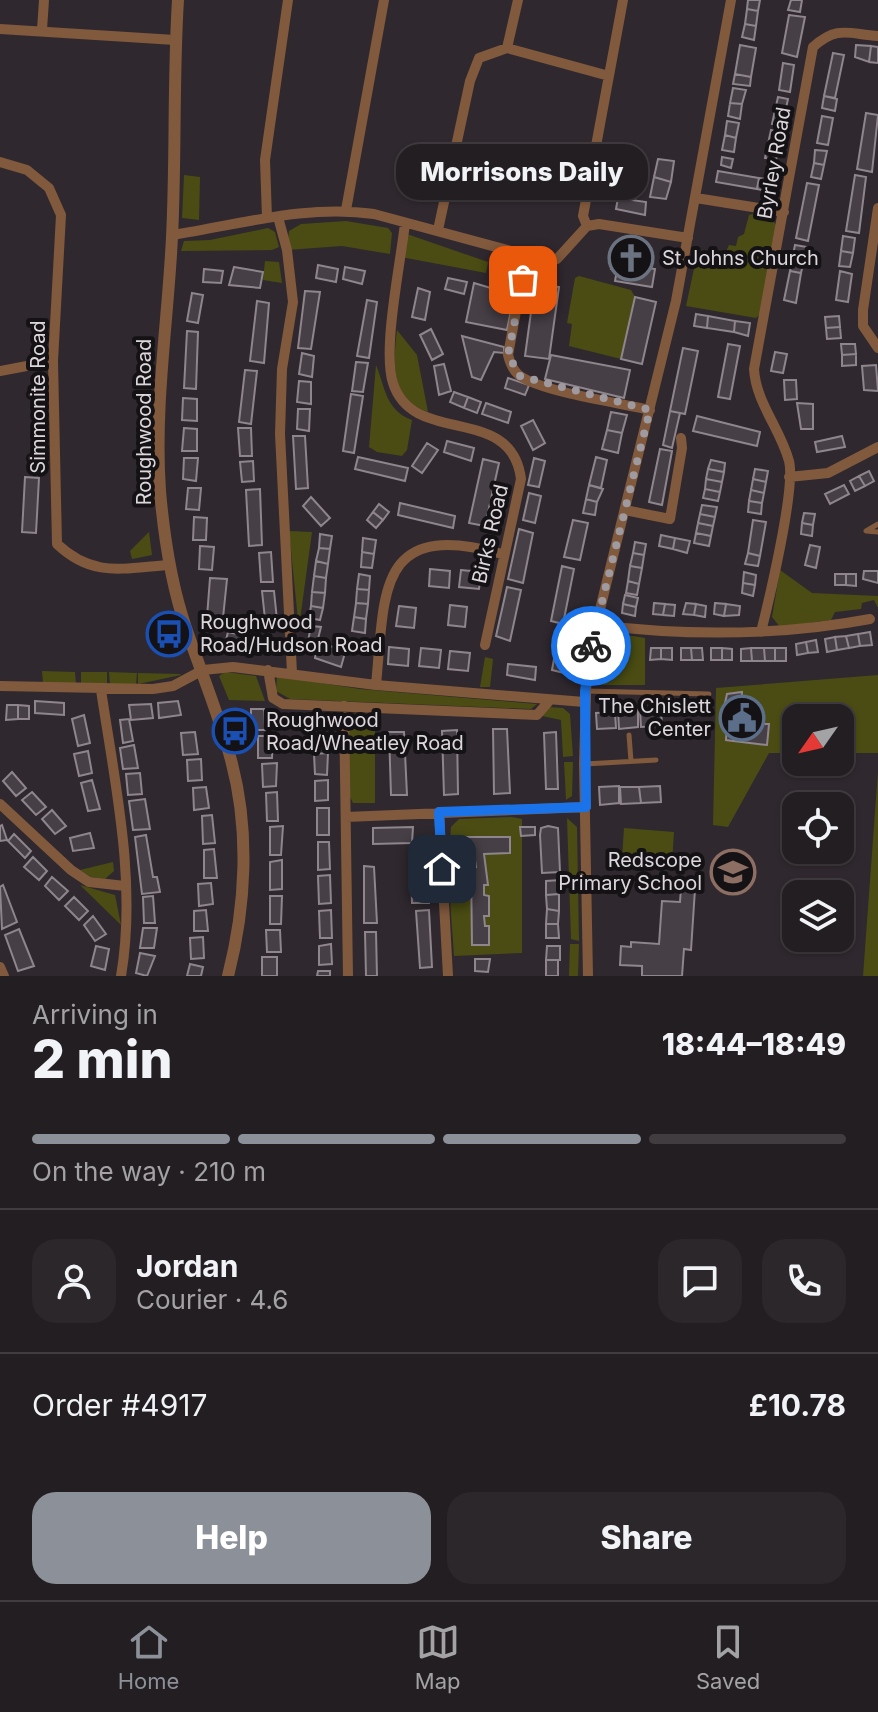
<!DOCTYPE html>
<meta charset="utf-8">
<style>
:root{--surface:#231e22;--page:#2b272a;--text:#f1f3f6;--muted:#a3a2a5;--line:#403c40;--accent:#8c9099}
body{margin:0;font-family:Inter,sans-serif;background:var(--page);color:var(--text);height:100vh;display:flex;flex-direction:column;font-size:30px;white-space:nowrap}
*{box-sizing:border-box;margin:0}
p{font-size:26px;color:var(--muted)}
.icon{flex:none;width:44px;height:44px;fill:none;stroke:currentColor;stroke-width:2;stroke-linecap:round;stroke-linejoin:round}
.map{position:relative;height:976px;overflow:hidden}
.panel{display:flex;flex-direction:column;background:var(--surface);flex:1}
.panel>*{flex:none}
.needle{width:52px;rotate:236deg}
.controls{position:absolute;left:782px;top:704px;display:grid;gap:16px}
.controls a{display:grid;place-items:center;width:72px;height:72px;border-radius:16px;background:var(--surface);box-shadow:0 2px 6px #0004,0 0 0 2px var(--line);font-size:40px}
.pin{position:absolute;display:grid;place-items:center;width:68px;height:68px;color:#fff;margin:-34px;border-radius:16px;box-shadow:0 4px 12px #0006}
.courier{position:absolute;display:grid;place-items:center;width:80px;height:80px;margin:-40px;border:6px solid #1a73e8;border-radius:50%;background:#fff;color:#222;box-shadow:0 2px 10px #0007}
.bubble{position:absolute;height:56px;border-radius:24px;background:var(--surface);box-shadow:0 2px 6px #0004,0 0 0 2px var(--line);font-size:26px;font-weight:800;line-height:56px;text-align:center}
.summary em{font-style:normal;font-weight:800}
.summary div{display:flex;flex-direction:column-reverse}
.summary{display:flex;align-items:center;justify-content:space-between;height:136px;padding:0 32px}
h1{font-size:52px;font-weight:800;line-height:60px}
.bar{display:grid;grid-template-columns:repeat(4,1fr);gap:12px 8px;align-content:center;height:96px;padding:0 32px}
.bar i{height:10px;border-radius:6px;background:var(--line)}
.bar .current{background:var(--accent)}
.bar p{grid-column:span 4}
.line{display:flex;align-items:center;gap:20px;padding:0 32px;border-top:2px solid var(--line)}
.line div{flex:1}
.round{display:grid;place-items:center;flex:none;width:84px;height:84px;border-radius:24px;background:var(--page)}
.primary-button{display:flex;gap:16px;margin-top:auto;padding:16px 32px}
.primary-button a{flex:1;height:92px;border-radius:24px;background:var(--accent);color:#fff;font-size:32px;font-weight:800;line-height:92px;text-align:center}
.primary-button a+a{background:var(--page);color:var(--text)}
.tabs{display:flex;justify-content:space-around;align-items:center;height:112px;border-top:2px solid var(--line);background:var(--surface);font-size:22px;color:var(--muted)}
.tabs a{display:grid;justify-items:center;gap:4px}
.tabs .current{color:var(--accent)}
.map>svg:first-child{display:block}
</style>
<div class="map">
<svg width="878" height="976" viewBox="0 0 878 976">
<rect width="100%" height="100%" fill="#2f282e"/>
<path fill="#4a4c13" d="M184,175l16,2 -1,43 -17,-2z
M756,213l13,3 8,10 -16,87 -5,5 -70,-12 12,-56 27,4 4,-9 7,1 2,-9 6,-3 5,-19z
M346,221l42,7 4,5 -2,21 -48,-8 -55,4 2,-19 12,-7z
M268,228l7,4 4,15 -7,3 -91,1 3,-10 26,-1z
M404,233l84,29 -2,11 -85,-16z
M265,261l14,1 3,21 -19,-3z
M579,276l52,14 4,7 -14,62 -52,-13 3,-22 -5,-1 8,-45z
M397,330l20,25 11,57c-38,-13 -35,-49 -31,-82z
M376,365c9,21 9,45 36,55l-5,30 -5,6 -25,-4 -8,-5z
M289,531l23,1 -12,88h-2z
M149,532l3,23 -20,4 -2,-8z
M780,570l32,23 66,3v12l-4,-8 -12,3 -1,6 -26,3 -4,8 -51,7 -8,-10z
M614,633l31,5v47h-45l6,-40z
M485,657l8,2 -3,28h-10z
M42,671l33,1 1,12 -33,-1z
M81,672h26v13l-26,-1z
M109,672l28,1 -1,12h-26z
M225,672l31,4 9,25 -36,-1 -10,-24z
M138,673l42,1 1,1 -43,9z
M878,675v78h-38v-35h-44v35h-27l-41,74 -15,-2 3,-137z
M277,676l83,13 177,15 -6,5 -241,-10 -14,-8z
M549,707l14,1 7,6 3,42 -10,1 -2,-37 -19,-4z
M356,712v15l19,1v75h-22l-4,-8v-75z
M564,762h9l-1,34 -6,4z
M878,771v205h-15z
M512,817l10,2v134l-68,3 -6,-84 3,-45 8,-8z
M567,818l10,9 2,114 -8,-2z
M624,828l50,4 -2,31 -50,-5z
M113,862l1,9 -9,8 -14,-2 -11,-7z
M80,885l35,10 6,30z
M570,944h9l-1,32h-9z"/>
<path fill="#463f46" stroke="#8e858d" stroke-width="2" d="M748,0h12l-2,11 -11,-2z
M791,0h11l-2,12 -12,-2z
M747,9l11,2 -2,15 -11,-2z
M789,15l16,2 -8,40 -15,-4z
M745,24l11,2 -2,14 -12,-3z
M740,45l16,3 -5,29 -16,-3z
M856,45l15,1 -2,16 -14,-5z
M871,46l7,1v16l-9,-1z
M833,53l11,2 -9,43 -11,-2z
M783,63l11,2 -4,27 -11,-2z
M735,74l16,3 -1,9 -17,-2z
M733,88l13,2 -4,14 -12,-1z
M824,96l13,3 -2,12 -13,-3z
M778,97l10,2 -6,27 -10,-2z
M730,103l12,1 -2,15 -12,-3z
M866,113l12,2 -6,57 -15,-3z
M822,116l11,2 -5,27 -11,-2z
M727,121l12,2 -3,15 -11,-3z
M771,130l11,3 -3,13 -11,-2z
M725,135l11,3 -2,14 -12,-2z
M768,144l11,2 -3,14 -11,-2z
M815,150l12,1 -3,14 -10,-2z
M722,157l11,2 -2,9 -10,-3z
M658,159l16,2 -3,21 -17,-5z
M814,163l10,2 -3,14 -10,-2z
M718,171l41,7 -2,11 -41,-7z
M855,175l11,2 -7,56 -13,-2z
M654,177l17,5 -5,17 -16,-2z
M759,178l15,2 -2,12 -15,-3z
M807,183l12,2 -11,56 -12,-3z
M618,198l28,4 -1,13 -29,-6z
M843,236l12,2 -2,15 -12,-2z
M627,244l24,4 -3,20 7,1 -3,18 -37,-6 2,-11 -6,-1 5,-23 10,3z
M795,245l12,2 -6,26 -11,-2z
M841,251l12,2 -3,14 -11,-1z
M318,265l20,4 -2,13 -20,-4z
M234,267l29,5 -3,16 -31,-3z
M345,267l20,4 -3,13 -19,-5z
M204,269l19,2 -2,12 -18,-1z
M790,271l11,2 -5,30 -12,-3z
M840,271l12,3 -4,28 -12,-2z
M448,278l19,4 -3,12 -19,-5z
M474,283l40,12 -7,35 -41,-8z
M535,283l24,4 -10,72 -24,-3z
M418,288l12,4 -5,28 -13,-3z
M305,291l15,1 -9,57 -13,-1z
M192,293l11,2 -5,28 -11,-2z
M635,297l21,5 -14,62 -21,-5z
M367,300l10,2 -8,56 -12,-2z
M257,301l12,2 -5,60 -14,-2z
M696,314l12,2 -1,12 -13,-2z
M708,316l27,5 -1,11 -27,-4z
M839,316l1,11 -14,1 -1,-11z
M735,321l15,2 -2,13 -14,-4z
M840,327l1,11 -14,1 -1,-11z
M431,329l12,25 -11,6 -12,-25z
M187,331l11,1 -2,57 -12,-1z
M462,336l42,11v6l-10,-1 -13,28 -9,-3z
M728,344l12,2 -10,53 -12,-2z
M841,344h14l1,10 -14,1z
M683,348l15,3 -13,63 -15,-3z
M775,352l12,2 -4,19 -12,-2z
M302,353l12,3 -2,21 -13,-3z
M856,354v11l-14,1v-11z
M551,355l79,15 -6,28 -79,-19z
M356,362l12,1 -5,29 -11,-1z
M444,364l7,27 -12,4 -5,-29z
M876,365l2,26 -14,-1 -2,-24z
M245,370l12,1 -6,53 -12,-2z
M508,378l21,7 -4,10 -20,-7z
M784,380h12l1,19 -12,1z
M299,381l12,1v22l-14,-2z
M454,392l14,5 -4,11 -14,-6z
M351,394l12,2 -9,57 -11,-2z
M468,397l13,5 -4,11 -13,-5z
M183,398l14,1v22l-15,-1z
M486,403l25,9 -3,11 -26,-9z
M797,403l16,1v25h-12z
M298,409h12l-1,22 -12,-2z
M670,411l10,2 -8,35 -9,-3z
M611,412l16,3 -5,18 -15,-3z
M697,416l63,16 -3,14 -64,-15z
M533,420l12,23 -12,7 -12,-24z
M184,428l13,1v22h-15z
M238,428h13l1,28h-12z
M607,430l15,3 -4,20 -16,-4z
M293,436h12l3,52 -12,1z
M842,436l3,11 -28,5 -2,-10z
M447,441l27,7 -3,13 -27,-9z
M427,443l11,7 -16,23 -10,-7z
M660,449l12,2 -10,54 -13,-3z
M358,457l50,11 -3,13 -50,-12z
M596,457l11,3 -6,28 -12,-3z
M184,458h14l-2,23 -13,-2z
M534,458l11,3 -6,26 -11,-2z
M483,459l16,4 -14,63 -16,-3z
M711,460l14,3 -1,9 -16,-3z
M253,461l1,20 -12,1 -2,-20z
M708,469l16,3 -2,10 -16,-3z
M755,469l13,2 -2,11 -13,-3z
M869,471l5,10 -9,5 -6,-10z
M859,476l6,10 -10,5 -5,-10z
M25,477l14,1 -3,55 -14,-1z
M706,479l16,3 -2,10 -15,-3z
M753,479l13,3 -2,11 -13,-3z
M589,485l14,4 -6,13 -11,-3z
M844,485l5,9 -19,10 -5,-10z
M188,488h13l-2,22 -13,-1z
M260,489l2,56 -13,1 -3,-56z
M705,489l15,3 -2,9 -15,-3z
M751,490l13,3 -2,10 -13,-2z
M529,493l12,3 -6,27 -12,-3z
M311,497l19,21 -9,8 -18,-20z
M586,499l11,3 -2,13 -12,-2z
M749,501l13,2 -1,11 -13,-2z
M400,503l55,13 -2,12 -55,-13z
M379,504l10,8 -6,8 -10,-8z
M702,505l15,2 -2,10 -15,-3z
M373,512l10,8 -7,8 -9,-8z
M804,513l11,1 -2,11 -11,-2z
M700,514l15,3 -2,9 -15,-3z
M194,517l13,1 -1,22h-13z
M573,520l15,3 -8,37 -16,-3z
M753,520l13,2 -6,34 -12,-3z
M698,523l15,3 -2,10 -15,-3z
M802,523l11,2 -1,11 -11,-2z
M519,529l14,4 -10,50 -15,-4z
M696,533l15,3 -2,10 -15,-3z
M320,534l12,2 -2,13 -11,-1z
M661,535l14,3 -2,11 -14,-3z
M363,538l13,2 -2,14 -12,-2z
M675,538l15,3 -3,12 -14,-4z
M635,542l11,2 -2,11 -11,-2z
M810,545l10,2 -4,21 -11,-3z
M200,546l14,1 -2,23 -13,-1z
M319,548l11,1 -2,15 -12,-3z
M271,552l2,30h-12l-2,-29z
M362,552l12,2 -2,14 -11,-1z
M633,553l11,2 -2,13 -12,-2z
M748,553l12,3 -2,10 -13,-2z
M316,561l12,3 -2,14 -12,-2z
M562,566l12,3 -11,55 -12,-3z
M630,566l12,2 -3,16 -11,-3z
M430,569l20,2 -1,17 -20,-2z
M461,570l20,2 -2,17 -20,-2z
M864,571h14v12l-15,-4z
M744,572l12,3 -1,10 -12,-2z
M359,574l11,2 -1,14 -12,-1z
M835,574h11v11h-11z
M846,574h10v12l-10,-1z
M314,576l12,2 -1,15 -13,-1z
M210,578l17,1 -4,39 -16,-1z
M628,581l11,3 -2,11 -11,-2z
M743,583l12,2 -2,11 -11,-3z
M507,587l14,3 -11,51 -14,-5z
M357,589l12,1 -1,14 -12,-1z
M262,591h12l3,29 -12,-1z
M312,592l13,1 -2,15 -12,-2z
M625,595l13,3 -2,9 -13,-3z
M356,603l12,1 -2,15 -12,-2z
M654,603l11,1 -2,11 -10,-1z
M686,603l10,1 -2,11 -11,-1z
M715,603l11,1 -2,12 -10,-2z
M623,604l13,3 -1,9 -13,-3z
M665,604l10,1 -1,11 -11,-1z
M696,604l10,2 -1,11 -11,-2z
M726,604l14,2 -1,9 -15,1z
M450,605l17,2 -2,20 -17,-2z
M311,606l12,2 -3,12 -11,-2z
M399,606l17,2 -2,20 -18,-2z
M354,617l12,2 -1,14 -13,-2z
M311,626l10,1 -4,16 -9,-2z
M228,632l27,6 -3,11 -27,-5z
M559,632l16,4 -7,38 -16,-4z
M870,632l2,13 -12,1 -2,-12z
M858,634l2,12 -11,2 -3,-12z
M846,636l3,12 -12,2 -2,-13z
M835,637l2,13 -10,2 -2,-13z
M816,640l2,12 -10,1 -2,-11z
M806,642l2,11 -11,2 -1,-11z
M317,644l29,5 -5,18 -26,-9z
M389,647l20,2 -1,17 -20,-2z
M421,648l20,2 -2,18 -20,-2z
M651,648h10v11l-11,1z
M661,648h11v12l-11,-1z
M681,648h10l1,12h-11z
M691,648h11l1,12h-11z
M711,648h11v12h-11z
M722,648l10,1v11h-10z
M751,648l1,13h-11v-12z
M751,648h13l1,13h-13z
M764,648h11v13h-10z
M775,648h11v13h-11z
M450,651l20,2 -2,18 -20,-2z
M508,664l28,3 -1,13 -28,-5z
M742,692l-1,16 21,11v5h7l-2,21 -41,-5 1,-15 -6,-4 6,-27z
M35,701l29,2v12l-29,-2z
M178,701l3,14 -22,3 -1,-15z
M151,704l2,14 -22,2 -2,-15z
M7,705h11v14l-12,1z
M18,705l11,1v13h-11z
M251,709h13l1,21h-14z
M661,709l1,17 -21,1 -1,-16z
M638,710v17l-19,2 -1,-18z
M615,712l1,16 -19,1 -1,-16z
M84,715l6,28 -12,3 -6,-27z
M287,717l23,1v9l-23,-2z
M356,717l19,2v9l-19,-1z
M129,719l4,22 -10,2 -3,-23z
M323,727l1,20 -13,1 1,-20z
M493,729h14l3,64 -16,1z
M457,730l1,64 -14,1 -2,-64z
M195,732l3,22 -15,1 -2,-22z
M389,732h15l3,63h-16z
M556,732l2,57h-12l-2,-56z
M258,736h15l-1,22h-14z
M134,745l4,23 -15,1 -3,-21z
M88,751l4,22 -13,3 -5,-22z
M328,753l-1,22 -12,-1 -1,-20z
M201,759l1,21 -14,1 -1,-21z
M277,763l-1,23 -13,1 -1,-23z
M12,772l14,16 -10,8 -13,-15z
M140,773l2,21 -14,1 -2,-21z
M92,780l8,29 -12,2 -7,-28z
M328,780v20l-13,1v-20z
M619,786v17l-19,2 -1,-18z
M660,786l1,16 -20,1 -2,-16z
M206,787l3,21 -15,2 -1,-22z
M620,787h19l2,16 -20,1z
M32,792l14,15 -10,8 -14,-15z
M277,792l1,29h-11l-1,-28z
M145,799l5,30 -17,1 -4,-29z
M317,808h12v27h-12z
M52,810l14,16 -11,8 -13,-15z
M212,815l3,28 -12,1 -1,-28z
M2,825l5,15 -7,1v-15z
M283,826l-2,29h-11v-28z
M548,826l10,2 2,44 -18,1 -2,-38 1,-7z
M413,827l-1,16 -39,1v-16z
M520,827h15v8l-14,1z
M90,833l4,15 -21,3 -3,-13z
M14,834l17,17 -6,7 -17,-17z
M146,835l7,42h4l3,15 -18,2 -7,-57z
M466,837h44v16l-26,1 4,31h-4v10l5,1v20h-5l1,10h4v19h-17l-1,-78h5l-2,-13 -8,-1z
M318,842h11l1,27 -12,1z
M214,849l3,29h-13v-28z
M33,857l14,14 -8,9 -15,-13z
M282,860v29l-12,1v-28z
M411,863h16l2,40h-17z
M364,866l10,1 3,56h-13z
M330,875l1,28 -12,1 -1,-28z
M52,877l16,14 -9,9 -14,-14z
M560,880l-1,14 -13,1v-14z
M211,883l2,21 -14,2 -1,-22z
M3,885l14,37 -15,7 -2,-42z
M681,888l14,1 -4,61 -7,-1 -2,27h-40v-10l-22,-1 1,-19 10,1v-5l28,2 3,-43 18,1z
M559,894v17l-12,-2 -1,-14z
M153,896l2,27h-11l-1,-26z
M270,896h12l-1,28h-11z
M74,897l14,14 -9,9 -14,-14z
M547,909l12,2 -1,13h-12z
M206,910l2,21h-14v-20z
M331,910l1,28h-12l-1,-27z
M429,910l3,57 -12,1 -4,-57z
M93,916l13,18 -11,7 -11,-16z
M546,924h12l1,14h-13z
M143,928h14l-3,20h-14z
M19,929l15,37 -16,5 -13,-36z
M266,930h14l1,22h-14z
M365,932h11l1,44h-11z
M203,937l1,21 -13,1 -1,-21z
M331,944l1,20 -13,1v-19z
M96,946l13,3 -4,21 -14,-4z
M547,946h13v14h-14z
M140,953l15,3 -8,20 -11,-3z
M262,957h15v19h-15z
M475,959h15l-2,13 -13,-1z
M546,960h12v16h-12z
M190,964l13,3 -2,9h-14z
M318,971h12v5h-13z"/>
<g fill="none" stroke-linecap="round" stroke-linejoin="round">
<path stroke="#81593d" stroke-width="5" d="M878,524l-12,7 12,1
M586,691l123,3
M629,735l2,26
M585,764l71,-4"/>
<path stroke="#81593d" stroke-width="10" d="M0,29l175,11
M42,30l2,-30
M507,48l11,-48
M0,162l27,8 22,18 12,27 -8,146 4,183c36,34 66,24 112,21
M696,198l88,14
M878,208l-15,102v16l15,22
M346,210l38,-210
M278,217l9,33 6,52 -11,67 -2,65 12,239
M267,218l-2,-58 23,-160
M405,223c-4,38 -23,127 -12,160 20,64 119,20 128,96l-36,166
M587,226l-4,-10 40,-216
M587,226l12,-2 89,14
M438,230l32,-149 9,-23 28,-10 102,28
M172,235c67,-10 134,-31 202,-21l170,46 13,-1 30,-33
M526,256l-18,99c2,8 5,16 12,21 23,16 100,27 130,34
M0,371l53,-10
M789,477l39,-4 50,-26
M625,510l45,9 12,-71 -1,-10
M596,625c91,11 183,11 274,-6
M761,632c8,-32 35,-145 28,-171 -9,-33 -33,-58 -35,-92l59,-322c25,-22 35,-13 65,-11
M268,670l5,28 10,6 254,11 13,-15
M376,685c9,-94 1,-166 126,-131
M0,686l153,3 20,-3 30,-16 30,-3 143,18 208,17
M101,690c14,94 36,192 20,286
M344,706l4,270
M0,804l71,66 18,12 36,4
M439,812l9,164
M346,817l240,-10
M0,967l4,9
M588,976l-4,-212 3,-102 89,-361 55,-301"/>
<path stroke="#81593d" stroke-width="12" d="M178,0c-5,79 -2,158 -6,237 -4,84 -18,169 -12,254 4,46 11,93 26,137 15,44 33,87 45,132 19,70 15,146 -3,216"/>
</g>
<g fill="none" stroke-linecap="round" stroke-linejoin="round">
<path stroke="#9f9a9f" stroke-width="8" stroke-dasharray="0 14.4" d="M523,280l-15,75 12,21 130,34 -59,236"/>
<path stroke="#1a73e8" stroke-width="10" d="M442,869l-3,-57 147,-5 -1,-116 6,-45"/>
</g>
<defs>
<g id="church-ring" transform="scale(2.3)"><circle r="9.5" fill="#151215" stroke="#6b7280" stroke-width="1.5"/><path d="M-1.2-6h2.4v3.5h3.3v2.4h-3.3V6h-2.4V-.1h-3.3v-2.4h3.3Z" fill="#6b7280"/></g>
<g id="bus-ring" transform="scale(2.3)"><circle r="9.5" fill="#151215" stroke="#1a4fb4" stroke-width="1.5"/><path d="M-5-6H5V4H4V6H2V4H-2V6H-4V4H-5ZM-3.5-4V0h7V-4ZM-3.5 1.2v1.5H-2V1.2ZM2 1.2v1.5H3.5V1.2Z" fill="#1a4fb4"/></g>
<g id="civic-ring" transform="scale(2.3)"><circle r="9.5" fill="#151215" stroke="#5c6f8a" stroke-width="1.5"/><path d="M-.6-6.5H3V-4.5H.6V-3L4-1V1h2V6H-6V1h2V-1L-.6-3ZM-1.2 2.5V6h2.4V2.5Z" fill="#5c6f8a"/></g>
<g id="school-ring" transform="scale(2.3)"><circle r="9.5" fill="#151215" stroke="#8d6e63" stroke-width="1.5"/><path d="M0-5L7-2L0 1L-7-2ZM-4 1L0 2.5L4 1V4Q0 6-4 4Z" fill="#8d6e63"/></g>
</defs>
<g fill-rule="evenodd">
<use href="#church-ring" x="631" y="258"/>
<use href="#bus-ring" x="169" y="634"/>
<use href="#civic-ring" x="742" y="718"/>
<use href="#bus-ring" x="235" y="731"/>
<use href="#school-ring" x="733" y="872"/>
</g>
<g text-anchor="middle" stroke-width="8" stroke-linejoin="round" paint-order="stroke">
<g font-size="20" fill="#dcd7dc" stroke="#151215">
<text transform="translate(774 163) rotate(-80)" y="7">Byrley Road</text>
<text transform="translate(38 397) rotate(-90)" y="7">Simmonite Road</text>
<text transform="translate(144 422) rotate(-90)" y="7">Roughwood Road</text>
<text transform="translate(490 534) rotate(-77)" y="7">Birks Road</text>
</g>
<g font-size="20" fill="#dcd7dc" stroke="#151215" text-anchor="start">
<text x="662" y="265">St Johns Church</text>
<text x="200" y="629">Roughwood<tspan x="200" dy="23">Road/Hudson Road</tspan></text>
<text x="711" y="713" text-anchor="end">The Chislett<tspan x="711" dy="23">Center</tspan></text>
<text x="266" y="727">Roughwood<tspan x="266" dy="23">Road/Wheatley Road</tspan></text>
<text x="702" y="867" text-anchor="end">Redscope<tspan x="702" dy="23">Primary School</tspan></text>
</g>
</g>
</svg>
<div class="controls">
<a><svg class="needle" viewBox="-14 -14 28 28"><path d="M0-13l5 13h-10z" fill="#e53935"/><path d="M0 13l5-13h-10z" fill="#a3a2a5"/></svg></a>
<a><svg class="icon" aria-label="locate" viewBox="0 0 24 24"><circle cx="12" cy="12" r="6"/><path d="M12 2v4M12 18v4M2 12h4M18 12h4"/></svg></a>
<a><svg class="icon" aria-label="layers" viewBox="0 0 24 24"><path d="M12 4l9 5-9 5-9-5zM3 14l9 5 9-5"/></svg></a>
</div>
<div class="pin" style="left:523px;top:280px;background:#ea580c"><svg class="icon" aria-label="bag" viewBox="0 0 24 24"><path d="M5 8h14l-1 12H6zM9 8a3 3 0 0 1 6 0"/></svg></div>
<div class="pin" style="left:442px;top:869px;background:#1f2937"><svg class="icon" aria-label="home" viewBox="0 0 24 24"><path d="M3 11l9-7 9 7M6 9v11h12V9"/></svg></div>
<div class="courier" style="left:591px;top:646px"><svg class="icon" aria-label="bike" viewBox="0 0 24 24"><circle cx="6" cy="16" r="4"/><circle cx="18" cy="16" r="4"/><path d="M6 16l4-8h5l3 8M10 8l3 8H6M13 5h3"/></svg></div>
<div class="bubble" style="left:396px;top:144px;width:252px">Morrisons Daily</div>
</div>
<section class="panel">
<div class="summary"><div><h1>2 min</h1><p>Arriving in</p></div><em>18:44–18:49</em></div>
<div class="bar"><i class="current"></i><i class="current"></i><i class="current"></i><i></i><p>On the way · 210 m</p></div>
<div class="line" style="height:144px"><a class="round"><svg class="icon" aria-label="person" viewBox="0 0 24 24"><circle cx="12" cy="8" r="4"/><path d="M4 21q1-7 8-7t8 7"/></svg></a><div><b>Jordan</b><p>Courier · 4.6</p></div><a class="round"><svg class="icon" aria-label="chat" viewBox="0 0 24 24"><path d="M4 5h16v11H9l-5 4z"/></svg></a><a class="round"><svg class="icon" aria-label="phone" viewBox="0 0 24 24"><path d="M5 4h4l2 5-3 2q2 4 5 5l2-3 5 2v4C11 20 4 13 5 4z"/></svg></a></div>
<div class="line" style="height:104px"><div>Order #4917</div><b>£10.78</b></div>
<div class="primary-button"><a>Help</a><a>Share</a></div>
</section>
<nav class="tabs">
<a class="current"><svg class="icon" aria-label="home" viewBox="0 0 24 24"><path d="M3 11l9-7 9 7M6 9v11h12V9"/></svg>Home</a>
<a><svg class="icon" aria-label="map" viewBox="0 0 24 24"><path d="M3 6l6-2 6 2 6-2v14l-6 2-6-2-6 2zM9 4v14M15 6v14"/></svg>Map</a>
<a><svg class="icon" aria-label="saved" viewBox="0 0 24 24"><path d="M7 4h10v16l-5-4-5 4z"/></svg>Saved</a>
</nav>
